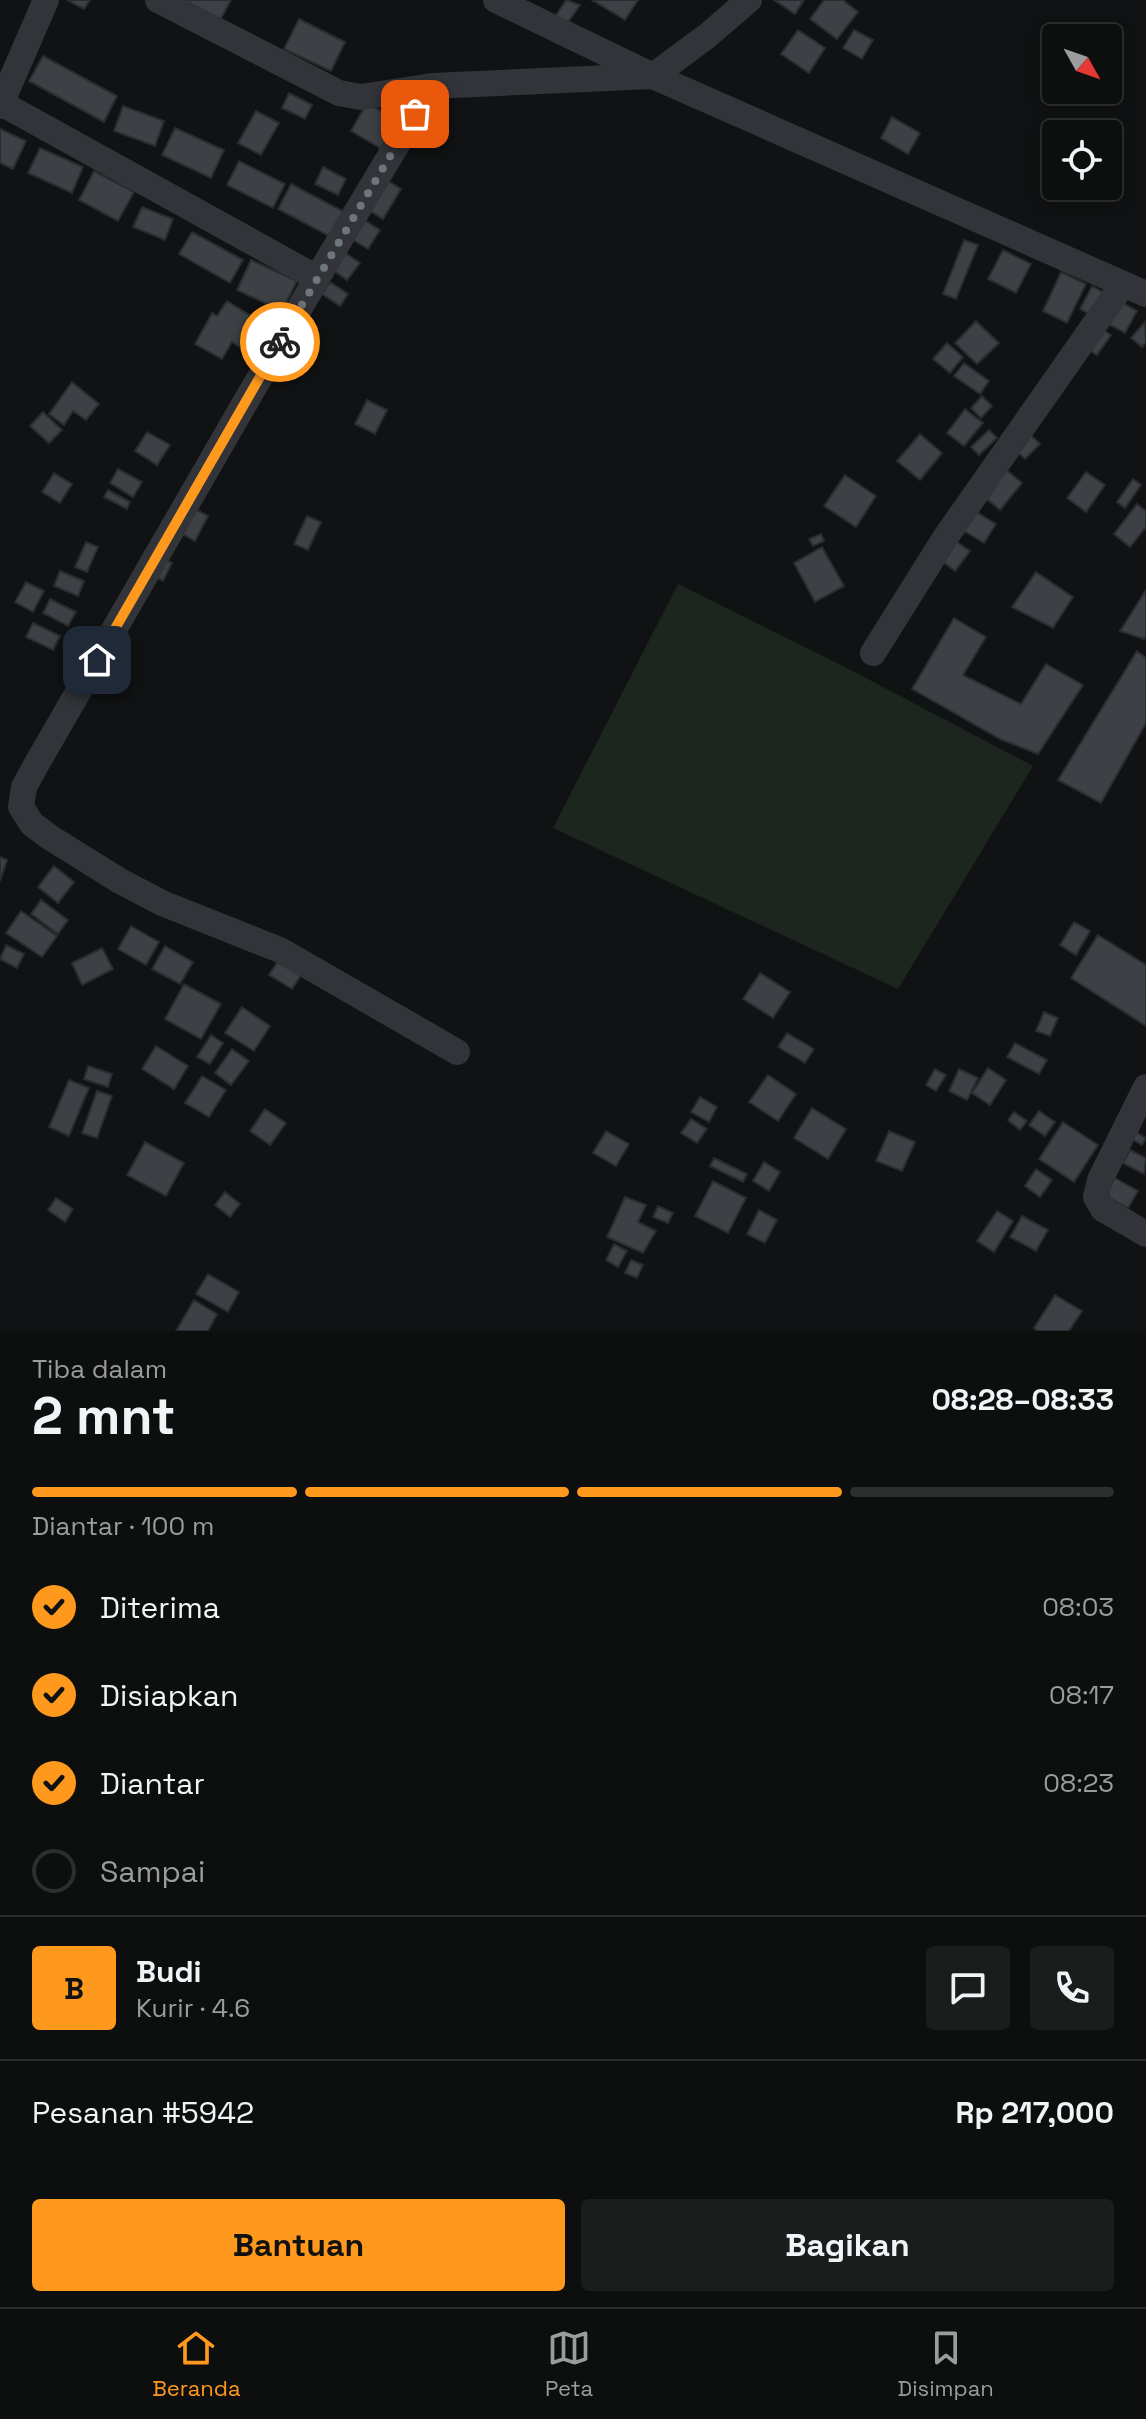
<!DOCTYPE html>
<html lang="id">
<meta charset="utf-8">
<style>
:root{--surface:#0d0e0e;--page:#1b1c1c;--text:#f1f3f6;--muted:#9a9c9e;--line:#2d2e2e;--accent:#ff991e}
body{margin:0;font-family:"Space Grotesk",sans-serif;background:var(--page);color:var(--text);height:100vh;display:flex;flex-direction:column;font-size:30px;white-space:nowrap}
*{box-sizing:border-box;margin:0}
p{font-size:26px;color:var(--muted)}
.icon{flex:none;width:44px;height:44px;fill:none;stroke:currentColor;stroke-width:2;stroke-linecap:round;stroke-linejoin:round}
.map{position:relative;height:1331px;overflow:hidden}
.side{display:flex;flex-direction:column;background:var(--surface);flex:1}
.side>*{flex:none}
.needle{width:52px;rotate:130deg}
.tools{position:absolute;left:1042px;top:24px;display:grid;gap:16px}
.tools a{display:grid;place-items:center;width:80px;height:80px;border-radius:8px;background:var(--surface);box-shadow:0 4px 20px #0003,0 0 0 2px var(--line);font-size:40px}
.pin{position:absolute;display:grid;place-items:center;width:68px;height:68px;color:#fff;margin:-34px;border-radius:16px;box-shadow:0 4px 12px #0006}
.courier{position:absolute;display:grid;place-items:center;width:80px;height:80px;margin:-40px;border:6px solid #ff991e;border-radius:50%;background:#fff;color:#222;box-shadow:0 2px 10px #0007}
.summary em{font-style:normal;font-weight:600}
.summary div{display:flex;flex-direction:column-reverse}
.summary{display:flex;align-items:center;justify-content:space-between;height:136px;padding:0 32px}
h1{font-size:52px;font-weight:600;line-height:60px}
.bar{display:grid;grid-template-columns:repeat(4,1fr);gap:12px 8px;align-content:center;height:96px;padding:0 32px}
.bar i{height:10px;border-radius:6px;background:var(--line)}
.bar .current{background:var(--accent)}
.bar p{grid-column:span 4}
.line{display:flex;align-items:center;gap:20px;padding:0 32px;border-top:2px solid var(--line)}
.line div{flex:1}
.round{display:grid;place-items:center;flex:none;width:84px;height:84px;border-radius:8px;background:var(--page)}
ol{padding:0 32px;list-style:none}
li{display:flex;align-items:center;gap:24px;height:88px}
li p{margin-inline-start:auto}
li .icon{padding:8px;border-radius:50%;background:var(--accent);color:#111;stroke-width:4}
li:last-child{color:var(--muted)}
li i{width:44px;height:44px;border:4px solid var(--line);border-radius:50%}
.button{display:flex;gap:16px;margin-top:auto;padding:16px 32px}
.button a{flex:1;height:92px;border-radius:8px;background:var(--accent);color:#111;font-size:32px;font-weight:600;line-height:92px;text-align:center}
.button a+a{background:var(--page);color:var(--text)}
.dock{display:flex;justify-content:space-around;align-items:center;height:112px;border-top:2px solid var(--line);background:var(--surface);font-size:22px;color:var(--muted)}
.dock a{display:grid;justify-items:center;gap:4px}
.dock .current{color:var(--accent)}
.map>svg:first-child{display:block}
</style>
<div class="map">
<svg width="1146" height="1331" viewBox="0 0 1146 1331">
<rect width="100%" height="100%" fill="#111213"/>
<path fill="#1d261e" d="M678,584l165,82 190,100 -135,223 -345,-161z"/>
<path fill="#3d4044" stroke="#2b2c30" stroke-width="2" d="M67,0h23l-6,9z
M181,0h50l-12,22z
M566,0l14,5 -13,19 -12,-7z
M592,0h46l-13,20z
M774,0h30l-9,14z
M824,0h19l15,12 -21,27 -27,-20z
M299,19l46,23 -14,29 -47,-22z
M798,30l27,18 -16,25 -28,-19z
M854,30l19,10 -11,19 -19,-11z
M43,56l74,40 -13,26 -75,-41z
M289,93l23,12 -7,14 -23,-11z
M367,103l31,17 -16,29 -31,-18z
M123,106l41,15 -9,25 -41,-15z
M256,111l23,12 -18,32 -23,-12z
M892,117l28,16 -12,21 -27,-16z
M175,128l49,22 -13,28 -49,-23z
M0,129l26,12 -13,28 -13,-6z
M40,148l43,19 -11,26 -44,-20z
M239,161l46,23 -12,24 -46,-23z
M323,167l23,12 -8,16 -23,-11z
M94,171l40,21 -16,29 -39,-21z
M377,174l24,15 -18,30 -24,-15z
M291,184l53,28 -13,25 -53,-28z
M142,207l31,12 -8,21 -32,-13z
M355,214l25,16 -12,19 -25,-15z
M192,232l51,28 -13,23 -51,-29z
M964,240l14,5 -22,54 -13,-5z
M338,248l22,15 -13,17 -21,-15z
M1003,250l28,14 -15,29 -28,-14z
M251,260l46,21 -15,30 -45,-21z
M1061,272l25,12 -19,39 -24,-12z
M330,282l18,12 -8,12 -18,-12z
M1092,286l45,25 -12,22 -45,-24z
M227,301l45,28 -18,28 -22,-15 -10,17 -27,-15 17,-31 5,3z
M1089,320l22,15 -14,20 -22,-15z
M976,321l23,22 -22,21 -22,-21z
M1145,322l1,20 -4,5 -11,-9z
M947,343l16,14 -13,16 -17,-14z
M964,363l25,18 -9,13 -26,-18z
M72,382l27,22 -13,16 -13,-9 -9,14 -15,-11z
M982,396l10,10 -11,12 -10,-10z
M367,400l20,10 -12,24 -20,-10z
M965,409l18,14 -19,23 -17,-13z
M43,412l19,18 -13,13 -19,-17z
M1022,427l18,17 -15,15 -18,-16z
M989,430l8,8 -18,17 -8,-8z
M147,432l23,13 -13,20 -22,-14z
M920,434l22,19 -22,27 -23,-19z
M998,463l24,20 -22,27 -24,-20z
M118,469l24,13 -9,15 -23,-14z
M1086,472l19,13 -19,27 -19,-14z
M54,473l18,11 -12,19 -18,-11z
M845,475l31,21 -20,31 -32,-21z
M1133,479l8,6 -16,23 -8,-6z
M108,490l22,12 -3,7 -23,-12z
M177,499l31,17 -13,25 -32,-18z
M1137,504l9,7v16l-16,20 -16,-13z
M968,507l28,17 -12,19 -28,-17z
M307,516l14,6 -13,28 -14,-6z
M821,534l3,7 -11,5 -4,-7z
M948,536l22,15 -15,20 -21,-16z
M86,542l12,5 -11,25 -12,-5z
M822,547l22,39 -29,16 -21,-39z
M146,550l26,13 -9,18 -26,-14z
M60,571l24,10 -6,15 -24,-10z
M1036,572l37,25 -20,31 -41,-21z
M26,582l18,9 -11,21 -18,-10z
M1146,590v46l-2,3 -24,-8z
M50,599l26,13 -8,14 -25,-13z
M954,618l32,19 -23,38 58,29 25,-40 37,21 -45,69 -38,-15 -88,-50z
M33,623l27,13 -7,14 -27,-13z
M83,641l20,7 -8,21 -20,-8z
M1137,651l9,7v65l-45,80 -43,-23z
M0,857l7,3 -7,21z
M54,866l20,16 -16,21 -20,-16z
M41,900l27,20 -10,14 -27,-20z
M21,911l36,25 -15,21 -36,-24z
M1074,922l16,9 -14,24 -16,-10z
M131,926l28,16 -13,23 -28,-16z
M1098,935l48,30v61l-75,-48z
M6,945l18,9 -7,14 -17,-9z
M165,946l28,16 -13,22 -28,-15z
M102,948l11,21 -31,16 -10,-22z
M280,958l23,14 -11,17 -23,-14z
M760,973l30,19 -17,26 -30,-19z
M184,984l37,20 -20,35 -36,-20z
M242,1007l28,19 -16,25 -29,-18z
M1044,1012l14,6 -8,18 -14,-5z
M787,1033l27,16 -9,14 -27,-16z
M211,1035l12,8 -13,21 -13,-7z
M1015,1043l32,17 -8,14 -32,-17z
M156,1046l32,20 -14,23 -32,-20z
M232,1049l17,12 -18,24 -16,-12z
M88,1066l24,8 -4,13 -24,-8z
M988,1068l18,12 -16,25 -18,-12z
M935,1069l11,6 -10,16 -10,-6z
M959,1069l19,9 -11,22 -18,-9z
M768,1075l28,19 -18,27 -29,-19z
M202,1076l24,14 -17,27 -24,-14z
M69,1080l20,8 -20,48 -20,-9z
M97,1091l15,5 -15,42 -15,-5z
M700,1097l17,10 -8,15 -18,-10z
M812,1108l34,21 -18,30 -34,-21z
M265,1109l21,14 -16,22 -20,-14z
M1039,1111l16,11 -10,14 -16,-11z
M1014,1112l13,9 -7,9 -12,-10z
M691,1119l16,10 -10,14 -16,-10z
M1063,1122l35,23 -24,37 -35,-23z
M1132,1130l14,8 -4,7 -14,-8z
M606,1131l23,13 -13,22 -23,-13z
M889,1131l26,11 -13,29 -26,-10z
M145,1142l39,21 -18,33 -39,-21z
M1130,1150l16,8 -2,16 -21,-11z
M714,1158l33,16 -4,8 -33,-16z
M764,1162l16,10 -11,19 -16,-10z
M1036,1169l16,11 -12,17 -15,-11z
M1115,1178l23,13 -10,17 -23,-12z
M713,1181l33,17 -18,35 -33,-17z
M225,1192l15,12 -10,13 -15,-12z
M625,1197l21,8 -8,17 18,9 -13,22 -36,-16z
M56,1198l17,11 -8,13 -17,-12z
M658,1206l15,7 -5,10 -15,-6z
M759,1210l18,10 -12,23 -18,-9z
M997,1211l16,10 -19,31 -17,-11z
M1022,1216l26,14 -12,21 -26,-14z
M614,1244l13,7 -9,16 -12,-7z
M631,1260l12,5 -6,13 -12,-5z
M208,1274l31,18 -11,20 -32,-18z
M1055,1295l27,16 -13,20h-31l-4,-3z
M194,1300l23,14 -9,17h-32z"/>
<g fill="none" stroke-linecap="round" stroke-linejoin="round">
<path stroke="#323439" stroke-width="26" d="M158,0l181,93 22,4 71,-11 221,-10 54,-40 42,-36
M496,0l157,76 493,218
M432,86l-115,192 -281,487 -12,22 -3,20 11,17 19,14 69,43 42,22 118,47 177,102
M1,103l316,175
M0,106l46,-106
M873,653l72,-115 178,-254
M1146,1087l-46,93 -4,17 7,12 43,25"/>
</g>
<g fill="none" stroke-linecap="round" stroke-linejoin="round">
<path stroke="#6f757c" stroke-width="8" stroke-dasharray="0 14.4" d="M280,342l135,-228"/>
<path stroke="#ff991e" stroke-width="10" d="M97,660l183,-318"/>
</g>
</svg>
<div class="tools">
<a><svg class="needle" viewBox="-14 -14 28 28"><path d="M0-13l5 13h-10z" fill="#e53935"/><path d="M0 13l5-13h-10z" fill="#9a9c9e"/></svg></a>
<a><svg class="icon" aria-label="locate" viewBox="0 0 24 24"><circle cx="12" cy="12" r="6"/><path d="M12 2v4M12 18v4M2 12h4M18 12h4"/></svg></a>
</div>
<div class="pin" style="left:415px;top:114px;background:#ea580c"><svg class="icon" aria-label="bag" viewBox="0 0 24 24"><path d="M5 8h14l-1 12H6zM9 8a3 3 0 0 1 6 0"/></svg></div>
<div class="pin" style="left:97px;top:660px;background:#1f2937"><svg class="icon" aria-label="home" viewBox="0 0 24 24"><path d="M3 11l9-7 9 7M6 9v11h12V9"/></svg></div>
<div class="courier" style="left:280px;top:342px"><svg class="icon" aria-label="bike" viewBox="0 0 24 24"><circle cx="6" cy="16" r="4"/><circle cx="18" cy="16" r="4"/><path d="M6 16l4-8h5l3 8M10 8l3 8H6M13 5h3"/></svg></div>
</div>
<section class="side">
<div class="summary"><div><h1>2 mnt</h1><p>Tiba dalam</p></div><em>08:28–08:33</em></div>
<div class="bar"><i class="current"></i><i class="current"></i><i class="current"></i><i></i><p>Diantar · 100 m</p></div>
<ol>
<li><svg class="icon" aria-label="check" viewBox="0 0 24 24"><path d="M5 12l5 5 9-10"/></svg>Diterima<p>08:03</p></li>
<li><svg class="icon" aria-label="check" viewBox="0 0 24 24"><path d="M5 12l5 5 9-10"/></svg>Disiapkan<p>08:17</p></li>
<li><svg class="icon" aria-label="check" viewBox="0 0 24 24"><path d="M5 12l5 5 9-10"/></svg>Diantar<p>08:23</p></li>
<li><i></i>Sampai</li>
</ol>
<div class="line" style="height:144px"><b class="round" style="background:var(--accent);color:#111">B</b><div><b>Budi</b><p>Kurir · 4.6</p></div><a class="round"><svg class="icon" aria-label="chat" viewBox="0 0 24 24"><path d="M4 5h16v11H9l-5 4z"/></svg></a><a class="round"><svg class="icon" aria-label="phone" viewBox="0 0 24 24"><path d="M5 4h4l2 5-3 2q2 4 5 5l2-3 5 2v4C11 20 4 13 5 4z"/></svg></a></div>
<div class="line" style="height:104px"><div>Pesanan #5942</div><b>Rp 217,000</b></div>
<div class="button"><a>Bantuan</a><a>Bagikan</a></div>
</section>
<nav class="dock">
<a class="current"><svg class="icon" aria-label="home" viewBox="0 0 24 24"><path d="M3 11l9-7 9 7M6 9v11h12V9"/></svg>Beranda</a>
<a><svg class="icon" aria-label="map" viewBox="0 0 24 24"><path d="M3 6l6-2 6 2 6-2v14l-6 2-6-2-6 2zM9 4v14M15 6v14"/></svg>Peta</a>
<a><svg class="icon" aria-label="saved" viewBox="0 0 24 24"><path d="M7 4h10v16l-5-4-5 4z"/></svg>Disimpan</a>
</nav>
